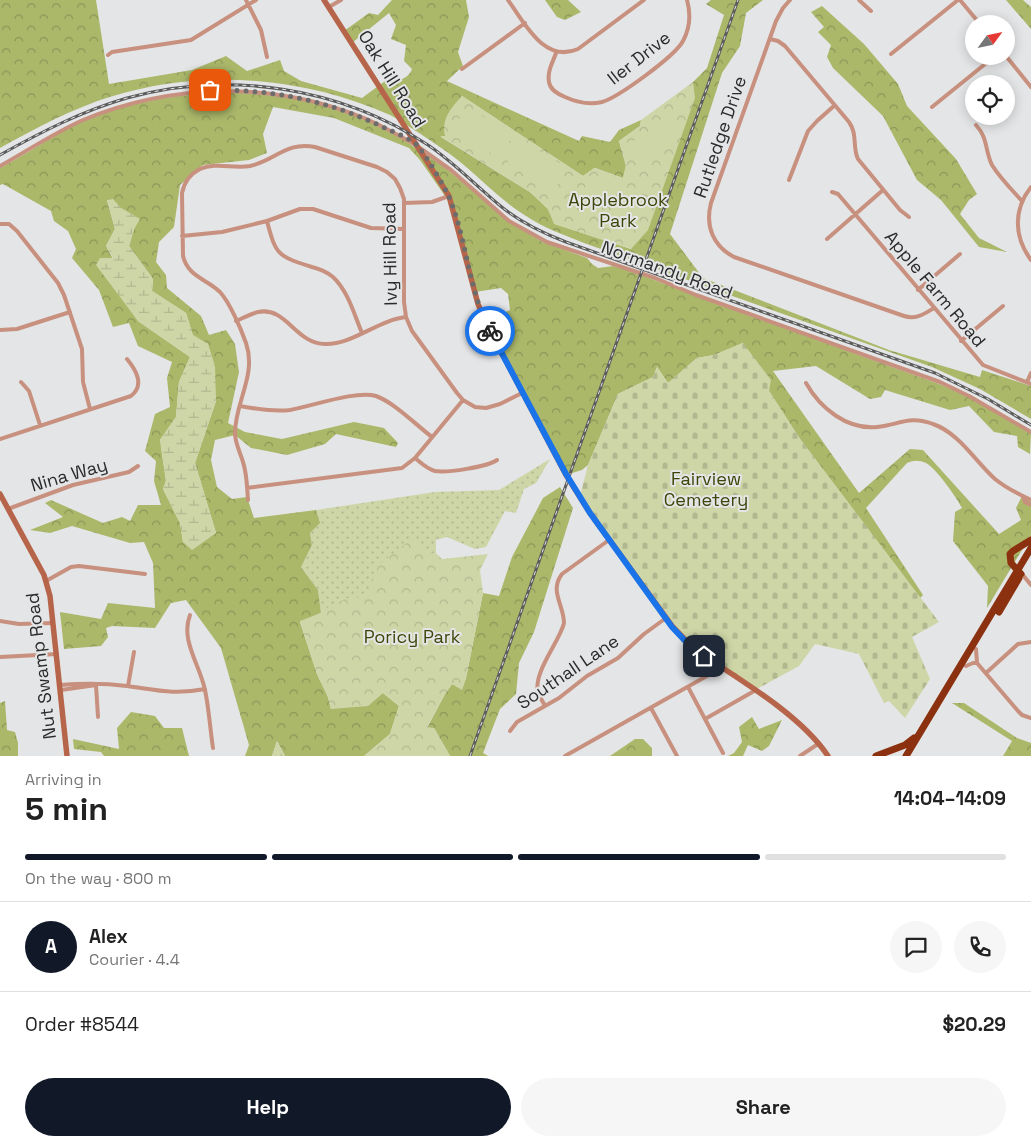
<!DOCTYPE html>
<meta charset="utf-8">
<style>
:root{--surface:#fff;--page:#f6f6f6;--text:#222;--muted:#767676;--line:#e0e0e0;--accent:#111827}
body{margin:0;font-family:"Space Grotesk",sans-serif;background:var(--page);color:var(--text);height:100vh;display:flex;flex-direction:column;font-size:19px;white-space:nowrap}
*{box-sizing:border-box;margin:0}
p{font-size:16px;color:var(--muted)}
.icon{flex:none;width:28px;height:28px;fill:none;stroke:currentColor;stroke-width:2;stroke-linecap:round;stroke-linejoin:round}
.map{position:relative;height:756px;overflow:hidden}
.panel{display:flex;flex-direction:column;background:var(--surface);flex:1}
.panel>*{flex:none}
.needle{width:32px;rotate:57deg}
.tools{position:absolute;left:965px;top:15px;display:grid;gap:10px}
.tools a{display:grid;place-items:center;width:50px;height:50px;border-radius:50%;background:var(--surface);box-shadow:0 2px 12px #0003;font-size:25px}
.pin{position:absolute;display:grid;place-items:center;width:42px;height:42px;color:#fff;margin:-21px;border-radius:10px;box-shadow:0 2px 8px #0006}
.courier{position:absolute;display:grid;place-items:center;width:50px;height:50px;margin:-25px;border:4px solid #1a73e8;border-radius:50%;background:#fff;color:#222;box-shadow:0 1px 6px #0007}
.headline em{font-style:normal;font-weight:800}
.headline div{display:flex;flex-direction:column-reverse}
.headline{display:flex;align-items:center;justify-content:space-between;height:85px;padding:0 25px}
h1{font-size:32px;font-weight:800;line-height:38px}
.bar{display:grid;grid-template-columns:repeat(4,1fr);gap:8px 5px;align-content:center;height:60px;padding:0 25px}
.bar i{height:6px;border-radius:4px;background:var(--line)}
.bar .on{background:var(--accent)}
.bar p{grid-column:span 4}
.line{display:flex;align-items:center;gap:12px;padding:0 25px;border-top:1px solid var(--line)}
.line div{flex:1}
.round{display:grid;place-items:center;flex:none;width:52px;height:52px;border-radius:26px;background:var(--page)}
.button{display:flex;gap:10px;margin-top:auto;padding:10px 25px}
.button a{flex:1;height:58px;border-radius:30px;background:var(--accent);color:#fff;font-size:20px;font-weight:800;line-height:58px;text-align:center}
.button a+a{background:var(--page);color:var(--text)}
.map>svg:first-child{display:block}
</style>
<div class="map">
<svg width="1031" height="756" viewBox="0 0 1031 756">
<defs>
<pattern id="grass-dots" width="8" height="8" patternUnits="userSpaceOnUse" patternTransform="scale(1.25)"><rect width="8" height="8" fill="#ced6a7"/><path d="M2 2h.1M6 6h.1" fill="none" stroke="#b1b890" stroke-width="1.8" stroke-linecap="round"/></pattern>
<pattern id="forest-crowns" width="20" height="18" patternUnits="userSpaceOnUse" patternTransform="scale(1.25)"><rect width="20" height="18" fill="#abb86a"/><path d="M2 6a3 3 0 1 1 6 0M12 15a3 3 0 1 1 6 0" fill="none" stroke="#8b9657"/></pattern>
<pattern id="wetland-marsh" width="20" height="14" patternUnits="userSpaceOnUse" patternTransform="scale(1.25)"><rect width="20" height="14" fill="#ced6a7"/><path d="M1 5h8M5 5V1M11 12h8M15 12V8" fill="none" stroke="#b1b890"/></pattern>
<pattern id="cemetery-stones" width="16" height="16" patternUnits="userSpaceOnUse" patternTransform="scale(1.25)"><rect width="16" height="16" fill="#ced6a7"/><path d="M2 7V4a2 2 0 0 1 4 0v3zM10 15v-3a2 2 0 0 1 4 0v3z" fill="#b1b890"/></pattern>
<pattern id="park-crowns" width="20" height="18" patternUnits="userSpaceOnUse" patternTransform="scale(1.25)"><rect width="20" height="18" fill="#ced6a7"/><path d="M2 6a3 3 0 1 1 6 0M12 15a3 3 0 1 1 6 0" fill="none" stroke="#b1b890"/></pattern>
</defs>
<rect width="100%" height="100%" fill="#e4e5e6"/>
<path fill="url(#grass-dots)" d="M550,459l-14,24 -12,6 -8,24 -11,-2 -19,36 -11,2 -28,-12 -11,3v13l-5,1 -65,43 -45,16 -3,-23 -17,-23 11,-22 -2,-12 9,-10 -3,-13 119,-18 64,-2z"/>
<path fill="url(#forest-crowns)" fill-rule="evenodd" d="M0,0h96l13,84 83,-14 34,-14 21,15 33,-11 4,11 17,10 61,17 23,-17c10,1 23,-1 27,-12l-8,-8 2,-16 -15,-6 5,-14 -7,-12 -37,30 -8,-12 25,-18 9,2 14,-15h74l3,17 -11,35 5,14 -16,15 132,60 3,-5 28,6 9,-12 22,-10 -1,6 -21,15 7,25 -3,12 -28,-10 -12,8 -121,-80 -17,40 -4,1 89,55 18,17 7,15 76,25 62,-167 14,-14 17,-53 -18,-11 5,-4h52l-17,13 -6,33 -18,27 -52,161 33,44 186,72 91,27 2,-7 49,16v33l-51,-30 -48,-22 -348,-124c-20,-8 -40,-15 -58,-27 -23,-14 -41,-33 -61,-50 -15,-13 -31,-23 -46,-33 -10,-6 -19,-13 -29,-18 -86,-38 -187,-47 -277,-19 -40,12 -77,32 -113,52z
M545,0h23l13,12 -16,8 -8,-3z
M1006,0h17l8,7v22z
M822,6l42,38 34,40 9,22 49,53 21,35 -8,6 -9,14 19,24 28,14 -28,-5 -38,-47 -24,-20 -34,-64 -50,-48 -6,-11 4,-12 -13,-13 6,-5 -13,-15z
M230,92l61,5 40,10 39,15 28,14 45,30 74,61 26,15 44,16 5,6 6,4 15,-2 18,5 73,28 238,86 27,12 62,36 -1,21 -12,-7 -1,-11 -23,-4 -25,-26 -19,4 -65,-20 -4,7 -11,2 -54,-33 -43,5 86,122 51,-44 13,1 76,84 22,-14 -5,-12 6,-12 9,6v33l-44,73 1,-22 -35,-45 2,-29 7,-4c-5,-10 -26,-40 -36,-45 -7,-3 -12,-3 -19,0l-41,45 57,87 -3,3 -120,-159 -31,-48 -26,-48 -29,12 -17,3 -29,25 -11,-16 -4,10 -35,17 -30,71 -6,5 -16,5 -81,-154 25,-11 -2,-16 -7,-6 -26,4 -23,-86 -32,-46 -11,-12 -75,-30 -61,-11 -10,27 4,19 -18,7 -46,5 -23,20 -6,42 -15,15 -3,20 10,13 1,13 34,28 8,19 17,-5 9,14 4,28 -11,51 17,9 37,7 72,-17 30,6 14,15 -2,4 -60,-13 -11,10 -38,11 -36,-7 -16,-13 -20,5 -4,20 6,27 15,12 15,-2 7,21 62,-8 4,13 -10,10 2,12 -11,22 17,23 3,23 -21,9 17,52 11,23 3,12 52,-16 16,13 -9,28 -26,22h-79l-8,-15 -5,15h-27l4,-11 -28,-97 -35,-48 -15,3 -16,25 -43,-2 -6,2 2,9 -7,9 -37,3 -4,-37 41,7 7,-16 47,5 -2,-45 -9,-21 -14,1 -58,-17 -22,7 -20,-3 33,-13 -18,-14 6,-3 52,23 19,-6 8,4 8,-16h23l-7,-24 2,-20 -11,-10 10,-37 15,-7 -3,-29 5,-16 -34,-16 -9,-23 -16,4 -14,-37 -27,-32 4,-9 -8,-18 -14,-10 -3,-10 -48,-27 -3,1v-17c21,-11 42,-25 63,-37 52,-27 109,-37 167,-39zM107,200l32,19 -5,10 -5,17 24,33 -1,12 34,22 7,23 15,8 8,57 -21,62 21,70 -33,9 -3,-19 -17,-34 3,-8 -6,-41 16,-23 3,-35 11,-25 -52,-36 -38,-63 13,1 -7,-13 9,-17z
M560,487l13,21 -39,124 -15,31 -3,31 -16,15 -17,44 5,3h-38l-16,-28h-7l18,-34 7,-10 10,5 4,-11 17,-85 16,3 13,-39 31,-59z
M5,701l2,29 8,2 3,11v13h-18v-53z
M952,703h12l53,35 14,5v13h-28l9,-15z
M131,712l24,4 9,12h18l7,28h-85l-3,-4 -27,-3 -1,-10 46,10 -2,-21z
M752,717l7,12 23,-9 -13,26 -7,5 -14,-6 -5,11h-15l6,-3 8,-11 -3,-15z
M635,739h8l9,9v8h-42z"/>
<path fill="url(#wetland-marsh)" d="M113,199l8,9 19,11 -6,10 -5,17 24,33 -1,12 34,22 7,22 15,9 7,22 1,35 -21,62 21,70 -24,17 -9,-8 -3,-19 -17,-34 3,-9 -6,-40 16,-23 3,-35 11,-25 -52,-36 -42,-56 4,-7h13l-7,-12 9,-17 -8,-29z
M277,741l8,15h-13z"/>
<path fill="url(#cemetery-stones)" d="M743,343l28,37 -2,11 31,48 139,183 -27,15 18,42 -25,39 -16,-17 -5,2 -25,-49 -44,-10 -16,22 -44,24 -66,-45 -109,-149 8,-31 30,-71 35,-17 4,-10 11,16 29,-25 17,-3z"/>
<path fill="url(#park-crowns)" d="M693,82l2,16 -47,132 -17,19 -77,-25 -6,-15 -18,-17 -90,-56h5c-4,-17 6,-28 17,-40l121,80 11,-8 29,10 3,-13 -7,-24 21,-15 1,-6z
M414,537l17,17 5,-1 6,6 46,-5 -8,16 3,23 -17,85 -4,12 -10,-6 -7,10 -18,33 7,1 16,28h-86l26,-22 9,-28 -16,-13 -15,13 -37,3 -3,-12 -11,-23 -17,-53 21,-8v-2l26,-13 19,-1 10,-30z"/>
<path fill="#ced6a7" d="M467,107l46,28 -14,23 -47,-28z
M662,120l14,11 -18,20 -13,-11z
M637,138l18,19 -12,13 -20,-19z
M521,140l47,28 -14,23 -47,-28z
M593,173l19,12 -17,31 -20,-12z
M629,196l17,10 -18,35 -18,-11z"/>
<g fill="none" stroke-linecap="round" stroke-linejoin="round">
<path stroke="#c8907e" stroke-width="4" d="M246,0l15,30 6,27
M508,0c16,22 36,64 70,49l66,-49
M790,0l-7,8 -7,13 -65,182c-6,23 2,43 23,54l170,59c12,4 20,-2 30,-8
M859,0l12,11
M960,0l20,24
M329,7l12,-7
M770,39l8,2 7,5 64,76c9,13 3,24 9,37l42,51 9,7
M556,53c-3,9 -9,18 -7,29 1,8 9,12 16,15 11,5 24,8 37,5 17,-5 73,-46 81,-61 7,-13 8,-27 4,-41
M891,54l67,-54
M108,55l4,-3 79,-12 65,-40
M1006,56l25,31
M462,69l63,-46
M932,107l63,-51
M976,125c12,13 9,26 16,40 8,13 20,25 30,36
M420,148l31,22 58,51 38,21 108,36 41,17 244,87 29,14 62,36
M0,166c27,-15 54,-33 83,-46 90,-37 190,-39 281,-2 17,7 34,17 50,26
M789,180l19,-49 9,-10 18,-16
M1031,187c-18,23 -17,50 0,73
M832,192l6,2 17,20 128,151 48,19
M404,203l28,-1 17,-6
M267,221c9,35 11,35 45,46 8,2 15,5 21,10 15,14 21,37 29,56
M0,224h9l8,7 41,52 6,12 18,54 1,33 7,27
M182,236l40,-4 45,-11 33,-12h13l58,19 33,1
M827,239l56,-49
M918,290l42,-36
M236,321c7,-3 14,-7 22,-9 28,-6 38,32 67,32 27,1 53,-24 81,-27
M0,330l17,-1 53,-17
M961,341l42,-35
M21,382l8,9 11,34
M1027,382l4,-9
M806,383c14,25 41,47 71,44 22,-2 32,-12 56,-3 26,9 42,37 62,55 11,9 23,15 36,21
M240,406c16,3 34,6 50,4 23,-4 66,-20 86,-14 19,7 40,29 56,41
M0,439l131,-43c14,-11 5,-26 -4,-37
M415,458c6,5 12,11 20,13 12,2 52,-4 62,-11
M247,488l155,-20 13,-10 48,-58
M1023,496l2,6 6,3
M248,500c-1,-13 -1,-26 -5,-38 -3,-10 -8,-19 -8,-29 0,-31 22,-58 11,-90 -5,-14 -16,-40 -26,-51 -13,-13 -32,-15 -37,-36l-1,-63c2,-10 8,-19 18,-24 16,-7 33,0 50,-3 25,-5 36,-25 65,-19l62,20 10,5 8,7 5,9 4,11v103l2,15 6,14 45,62 6,7 12,7 11,1 14,-4 22,-11
M8,509l65,-24 56,-13 9,-6
M1022,574l9,11
M46,581l25,-14 8,-1 66,8
M190,615c-10,25 10,50 15,75 4,19 5,38 8,58
M0,621l19,3 34,-1
M976,649l1,14 41,48 4,4 9,3
M0,657l57,-3
M966,666l7,-3h4
M986,673l32,-29 13,-2
M60,685c22,-2 44,-2 67,1 30,4 47,9 78,3
M96,685l2,32
M128,686l6,-34
M688,687l35,66
M61,690l35,-5
M545,706c-2,-5 -6,-9 -7,-14 -5,-20 22,-51 26,-69 0,-18 -15,-32 -2,-49l47,-34
M651,708l26,48
M705,719l51,-29
M510,731l7,-9 42,-24 28,-22 31,-18 26,-24 22,-16
M565,756l156,-88
M800,756l18,-12"/>
<path stroke="#b6654b" stroke-width="5.5" d="M324,0l125,196 29,108 9,21 79,150 24,38 83,114 22,23c42,28 105,64 133,106
M0,494l44,81 6,21 17,160"/>
<path stroke="#8b310f" stroke-width="7" d="M1021,574l-10,-11 -1,-9 3,-3 18,-11
M999,612l20,-34
M876,756l29,-11 9,-7
M906,756l125,-208"/>
<g stroke="#5c5c5d" stroke-width="3">
<path id="rail" d="M0,155c41,-23 82,-44 127,-57 102,-28 213,-11 301,47 27,18 49,42 75,63 19,15 40,25 63,34l369,131 53,26 43,26
M470,756l268,-756"/>
</g>
<use href="#rail" stroke="#e4e5e6" stroke-width="1" stroke-dasharray="4" stroke-linecap="butt"/>
</g>
<g fill="none" stroke-linecap="round" stroke-linejoin="round">
<path stroke="#6c6c6d" stroke-width="5" stroke-dasharray="0 9" d="M210,90c62,-1 121,11 177,39 9,4 22,9 30,16 7,7 28,42 32,52 18,42 19,92 41,134"/>
<path stroke="#1a73e8" stroke-width="6" d="M490,331l76,143 24,39 82,114 16,17 16,12"/>
</g>
<g text-anchor="middle" stroke-width="4" stroke-linejoin="round" paint-order="stroke">
<g font-size="18" fill="#2b2b2c" stroke="#e4e5e6">
<text transform="translate(639 58) rotate(-38)" y="6">Iler Drive</text>
<text transform="translate(392 79) rotate(58)" y="6">Oak Hill Road</text>
<text transform="translate(720 137) rotate(-71)" y="6">Rutledge Drive</text>
<text transform="translate(390 254) rotate(-91)" y="6">Ivy Hill Road</text>
<text transform="translate(667 270) rotate(20)" y="6">Normandy Road</text>
<text transform="translate(935 289) rotate(50)" y="6">Apple Farm Road</text>
<text transform="translate(69 475) rotate(-16)" y="6">Nina Way</text>
<text transform="translate(41 666) rotate(-97)" y="6">Nut Swamp Road</text>
<text transform="translate(568 672) rotate(-34)" y="6">Southall Lane</text>
</g>
<g font-size="18" fill="#3e4507" stroke="#e4e5e6">
<text x="618" y="206">Applebrook<tspan x="618" dy="21">Park</tspan></text>
<text x="706" y="485">Fairview<tspan x="706" dy="21">Cemetery</tspan></text>
<text x="412" y="643">Poricy Park</text>
</g>
</g>
</svg>
<div class="tools">
<a><svg class="needle" viewBox="-14 -14 28 28"><path d="M0-13l5 13h-10z" fill="#e53935"/><path d="M0 13l5-13h-10z" fill="#767676"/></svg></a>
<a><svg class="icon" aria-label="locate" viewBox="0 0 24 24"><circle cx="12" cy="12" r="6"/><path d="M12 2v4M12 18v4M2 12h4M18 12h4"/></svg></a>
</div>
<div class="pin" style="left:210px;top:90px;background:#ea580c"><svg class="icon" aria-label="bag" viewBox="0 0 24 24"><path d="M5 8h14l-1 12H6zM9 8a3 3 0 0 1 6 0"/></svg></div>
<div class="pin" style="left:704px;top:656px;background:#1f2937"><svg class="icon" aria-label="home" viewBox="0 0 24 24"><path d="M3 11l9-7 9 7M6 9v11h12V9"/></svg></div>
<div class="courier" style="left:490px;top:331px"><svg class="icon" aria-label="bike" viewBox="0 0 24 24"><circle cx="6" cy="16" r="4"/><circle cx="18" cy="16" r="4"/><path d="M6 16l4-8h5l3 8M10 8l3 8H6M13 5h3"/></svg></div>
</div>
<section class="panel">
<div class="headline"><div><h1>5 min</h1><p>Arriving in</p></div><em>14:04–14:09</em></div>
<div class="bar"><i class="on"></i><i class="on"></i><i class="on"></i><i></i><p>On the way · 800 m</p></div>
<div class="line" style="height:90px"><b class="round" style="background:var(--accent);color:#fff">A</b><div><b>Alex</b><p>Courier · 4.4</p></div><a class="round"><svg class="icon" aria-label="chat" viewBox="0 0 24 24"><path d="M4 5h16v11H9l-5 4z"/></svg></a><a class="round"><svg class="icon" aria-label="phone" viewBox="0 0 24 24"><path d="M5 4h4l2 5-3 2q2 4 5 5l2-3 5 2v4C11 20 4 13 5 4z"/></svg></a></div>
<div class="line" style="height:65px"><div>Order #8544</div><b>$20.29</b></div>
<div class="button"><a>Help</a><a>Share</a></div>
</section>
